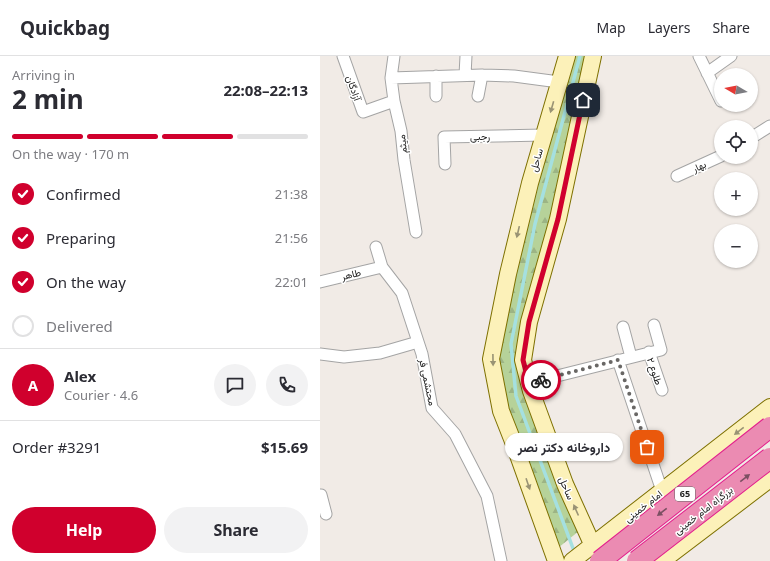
<!DOCTYPE html>
<meta charset="utf-8">
<style>
:root{--surface:#fff;--page:#f2f2f3;--text:#2b2b33;--muted:#7c7c81;--line:#e1e1e2;--accent:#d0002d}
body{margin:0;font-family:"Noto Sans",Vazirmatn,sans-serif;background:var(--page);color:var(--text);height:100vh;display:flex;flex-direction:column;font-size:15px;white-space:nowrap}
*{box-sizing:border-box;margin:0}
p{font-size:13px;color:var(--muted)}
.icon{flex:none;width:22px;height:22px;fill:none;stroke:currentColor;stroke-width:2;stroke-linecap:round;stroke-linejoin:round}
.map{position:relative;flex:1;overflow:hidden}
.drawer{display:flex;flex-direction:column;background:var(--surface);width:320px}
.drawer>*{flex:none}
.needle{width:26px;rotate:280deg}
.controls{position:absolute;left:394px;top:12px;display:grid;gap:8px}
.controls a{display:grid;place-items:center;width:44px;height:44px;border-radius:50%;background:var(--surface);box-shadow:0 1px 3px #0004;font-size:20px}
.pin{position:absolute;display:grid;place-items:center;width:34px;height:34px;color:#fff;margin:-17px;border-radius:8px;box-shadow:0 2px 6px #0006}
.courier{position:absolute;display:grid;place-items:center;width:40px;height:40px;margin:-20px;border:3px solid #d0002d;border-radius:50%;background:#fff;color:#222;box-shadow:0 1px 5px #0007}
.bubble{position:absolute;height:28px;border-radius:14px;background:var(--surface);box-shadow:0 1px 3px #0004;font-size:13px;font-weight:700;line-height:28px;text-align:center}
.head em{font-style:normal;font-weight:700}
.head div{display:flex;flex-direction:column-reverse}
.head{display:flex;align-items:center;justify-content:space-between;height:68px;padding:0 12px}
h1{font-size:26px;font-weight:700;line-height:30px}
.bar{display:grid;grid-template-columns:repeat(4,1fr);gap:6px 4px;align-content:center;height:48px;padding:0 12px}
.bar i{height:5px;border-radius:3px;background:var(--line)}
.bar .selected{background:var(--accent)}
.bar p{grid-column:span 4}
.line{display:flex;align-items:center;gap:10px;padding:0 12px;border-top:1px solid var(--line)}
.line div{flex:1}
.round{display:grid;place-items:center;flex:none;width:42px;height:42px;border-radius:21px;background:var(--page)}
ol{padding:0 12px;list-style:none}
li{display:flex;align-items:center;gap:12px;height:44px}
li p{margin-inline-start:auto}
li .icon{padding:4px;border-radius:50%;background:var(--accent);color:#fff;stroke-width:4}
li:last-child{color:var(--muted)}
li i{width:22px;height:22px;border:2px solid var(--line);border-radius:50%}
.button{display:flex;gap:8px;margin-top:auto;padding:8px 12px}
.button a{flex:1;height:46px;border-radius:24px;background:var(--accent);color:#fff;font-size:16px;font-weight:700;line-height:46px;text-align:center}
.button a+a{background:var(--page);color:var(--text)}
header{display:flex;align-items:center;gap:24px;box-sizing:border-box;height:56px;padding:0 20px;background:var(--surface);border-bottom:1px solid var(--line)}
header strong{font-size:19px}
nav{display:flex;gap:22px;margin-inline-start:auto;font-size:14px}
main{display:flex;flex:1;min-height:0}
.map>svg:first-child{display:block}
</style>
<header>
<strong>Quickbag</strong>
<nav><a>Map</a><a>Layers</a><a>Share</a></nav>
</header>
<main>
<section class="drawer">
<div class="head"><div><h1>2 min</h1><p>Arriving in</p></div><em>22:08–22:13</em></div>
<div class="bar"><i class="selected"></i><i class="selected"></i><i class="selected"></i><i></i><p>On the way · 170 m</p></div>
<ol>
<li><svg class="icon" aria-label="check" viewBox="0 0 24 24"><path d="M5 12l5 5 9-10"/></svg>Confirmed<p>21:38</p></li>
<li><svg class="icon" aria-label="check" viewBox="0 0 24 24"><path d="M5 12l5 5 9-10"/></svg>Preparing<p>21:56</p></li>
<li><svg class="icon" aria-label="check" viewBox="0 0 24 24"><path d="M5 12l5 5 9-10"/></svg>On the way<p>22:01</p></li>
<li><i></i>Delivered</li>
</ol>
<div class="line" style="height:72px"><b class="round" style="background:var(--accent);color:#fff">A</b><div><b>Alex</b><p>Courier · 4.6</p></div><a class="round"><svg class="icon" aria-label="chat" viewBox="0 0 24 24"><path d="M4 5h16v11H9l-5 4z"/></svg></a><a class="round"><svg class="icon" aria-label="phone" viewBox="0 0 24 24"><path d="M5 4h4l2 5-3 2q2 4 5 5l2-3 5 2v4C11 20 4 13 5 4z"/></svg></a></div>
<div class="line" style="height:52px"><div>Order #3291</div><b>$15.69</b></div>
<div class="button"><a>Help</a><a>Share</a></div>
</section>
<div class="map">
<svg width="450" height="505" viewBox="0 0 450 505">
<defs>
<pattern id="forest-firs" width="22" height="20" patternUnits="userSpaceOnUse"><rect width="22" height="20" fill="#b6d299"/><path d="M5 1l3.5 6h-7zM16 11l3.5 6h-7z" fill="#9cb484"/></pattern>
</defs>
<rect width="100%" height="100%" fill="#f1ebe6"/>
<path fill="url(#forest-firs)" d="M253,0h15l-69,296 60,179 -21,17 -51,-137 -10,-52 20,-100z"/>
<g fill="none" stroke-linecap="round" stroke-linejoin="round">
<path stroke="#a5e0e0" stroke-width="3.5" d="M254,495l-58,-155 -5,-52 24,-120 45,-168"/>
<g stroke="#a4a4a4" stroke-width="13">
<path id="street" d="M23,0l20,56 31,-11
M74,0l-3,22 3,23 7,30 3,29 12,72
M379,0l22,45
M387,17l24,-17
M145,19l1,-19
M116,20v20
M71,22l91,-3 32,1 45,6
M158,40l4,-21
M431,82l19,-12
M125,108l-1,-27 100,-2
M357,120l44,-20
M56,191l6,20 20,26 20,61 10,54 23,26 32,62 14,65
M0,226l62,-15
M303,271l8,30
M329,296l13,38
M0,298l24,3 36,-4 38,-11
M298,304l44,131
M209,327l132,-33 -7,-25
M0,439h1l5,19"/>
</g>
<g stroke="#7e7000" stroke-width="18">
<path id="secondary" d="M273,490l-28,-62 -34,-93 -8,-31 6,-38 29,-103 35,-163
M236,505l-42,-117 -13,-33 -10,-52 17,-85 22,-91 37,-127
M252,505l198,-154
M342,505l108,-82"/>
</g>
<use href="#street" stroke="#fff" stroke-width="11"/>
<use href="#secondary" stroke="#fcf1b9" stroke-width="16"/>
<g stroke="#e31f8d" stroke-width="22" stroke-linecap="butt">
<path id="highway-bridge" d="M280,505l170,-134
M317,505l133,-103"/>
</g>
<use href="#highway-bridge" stroke="#eb8bb2" stroke-width="20"/>
</g>
<defs><path id="oneway-solid" d="M-6-.8H1V-3.2L6.5 0L1 3.2V.8H-6Z"/></defs>
<g fill="#999374">
<use href="#oneway-solid" transform="translate(232 51) rotate(106)"/>
<use href="#oneway-solid" transform="translate(198 176) rotate(103)"/>
<use href="#oneway-solid" transform="translate(173 304) rotate(89)"/>
<use href="#oneway-solid" transform="translate(419 375) rotate(142)"/>
<use href="#oneway-solid" transform="translate(208 428) rotate(71)"/>
<use href="#oneway-solid" transform="translate(256 454) rotate(-114)"/>
</g>
<g fill="#7b5062">
<use href="#oneway-solid" transform="translate(425 422) rotate(-38)"/>
<use href="#oneway-solid" transform="translate(342 456) rotate(142)"/>
</g>
<g fill="none" stroke-linecap="round" stroke-linejoin="round">
<path stroke="#696765" stroke-width="4" stroke-dasharray="0 7.2" d="M221,324l77,-20 29,87"/>
<path stroke="#d0002d" stroke-width="5" d="M221,324l-12,3 -6,-23 6,-38 29,-103 25,-119"/>
</g>
<g text-anchor="middle" stroke-width="3" stroke-linejoin="round" paint-order="stroke">
<rect fill="#fff" stroke="#636363" stroke-width="1" x="355" y="431" width="20" height="14" rx="3"/>
<g font-size="9" font-weight="bold" fill="#202020">
<text x="365" y="441">65</text>
</g>
<g font-size="10" fill="#202020" stroke="#fff">
<text transform="translate(34 32) rotate(71)" y="4">آزادگان</text>
<text transform="translate(160 80) rotate(-1)" y="4">رجبی</text>
<text transform="translate(82 88) rotate(-96)" y="4">میثم</text>
<text transform="translate(216 104) rotate(-74)" y="4">ساحل</text>
<text transform="translate(379 110) rotate(-25)" y="4">بهار</text>
<text transform="translate(31 218) rotate(-14)" y="4">طاهر</text>
<text transform="translate(335 315) rotate(71)" y="4">طلوع ۲</text>
<text transform="translate(108 326) rotate(78)" y="4">محتشمی فر</text>
<text transform="translate(247 432) rotate(67)" y="4">ساحل</text>
<text transform="translate(323 450) rotate(-38)" y="4">امام خمینی</text>
<text transform="translate(383 454) rotate(-38)" y="4">بزرگراه امام خمینی</text>
</g>
</g>
</svg>
<div class="controls">
<a><svg class="needle" viewBox="-14 -14 28 28"><path d="M0-13l5 13h-10z" fill="#e53935"/><path d="M0 13l5-13h-10z" fill="#7c7c81"/></svg></a>
<a><svg class="icon" aria-label="locate" viewBox="0 0 24 24"><circle cx="12" cy="12" r="6"/><path d="M12 2v4M12 18v4M2 12h4M18 12h4"/></svg></a>
<a>+</a>
<a>−</a>
</div>
<div class="pin" style="left:327px;top:391px;background:#ea580c"><svg class="icon" aria-label="bag" viewBox="0 0 24 24"><path d="M5 8h14l-1 12H6zM9 8a3 3 0 0 1 6 0"/></svg></div>
<div class="pin" style="left:263px;top:44px;background:#1f2937"><svg class="icon" aria-label="home" viewBox="0 0 24 24"><path d="M3 11l9-7 9 7M6 9v11h12V9"/></svg></div>
<div class="courier" style="left:221px;top:324px"><svg class="icon" aria-label="bike" viewBox="0 0 24 24"><circle cx="6" cy="16" r="4"/><circle cx="18" cy="16" r="4"/><path d="M6 16l4-8h5l3 8M10 8l3 8H6M13 5h3"/></svg></div>
<div class="bubble" style="left:185px;top:377px;width:118px">داروخانه دکتر نصر</div>
</div>
</main>
